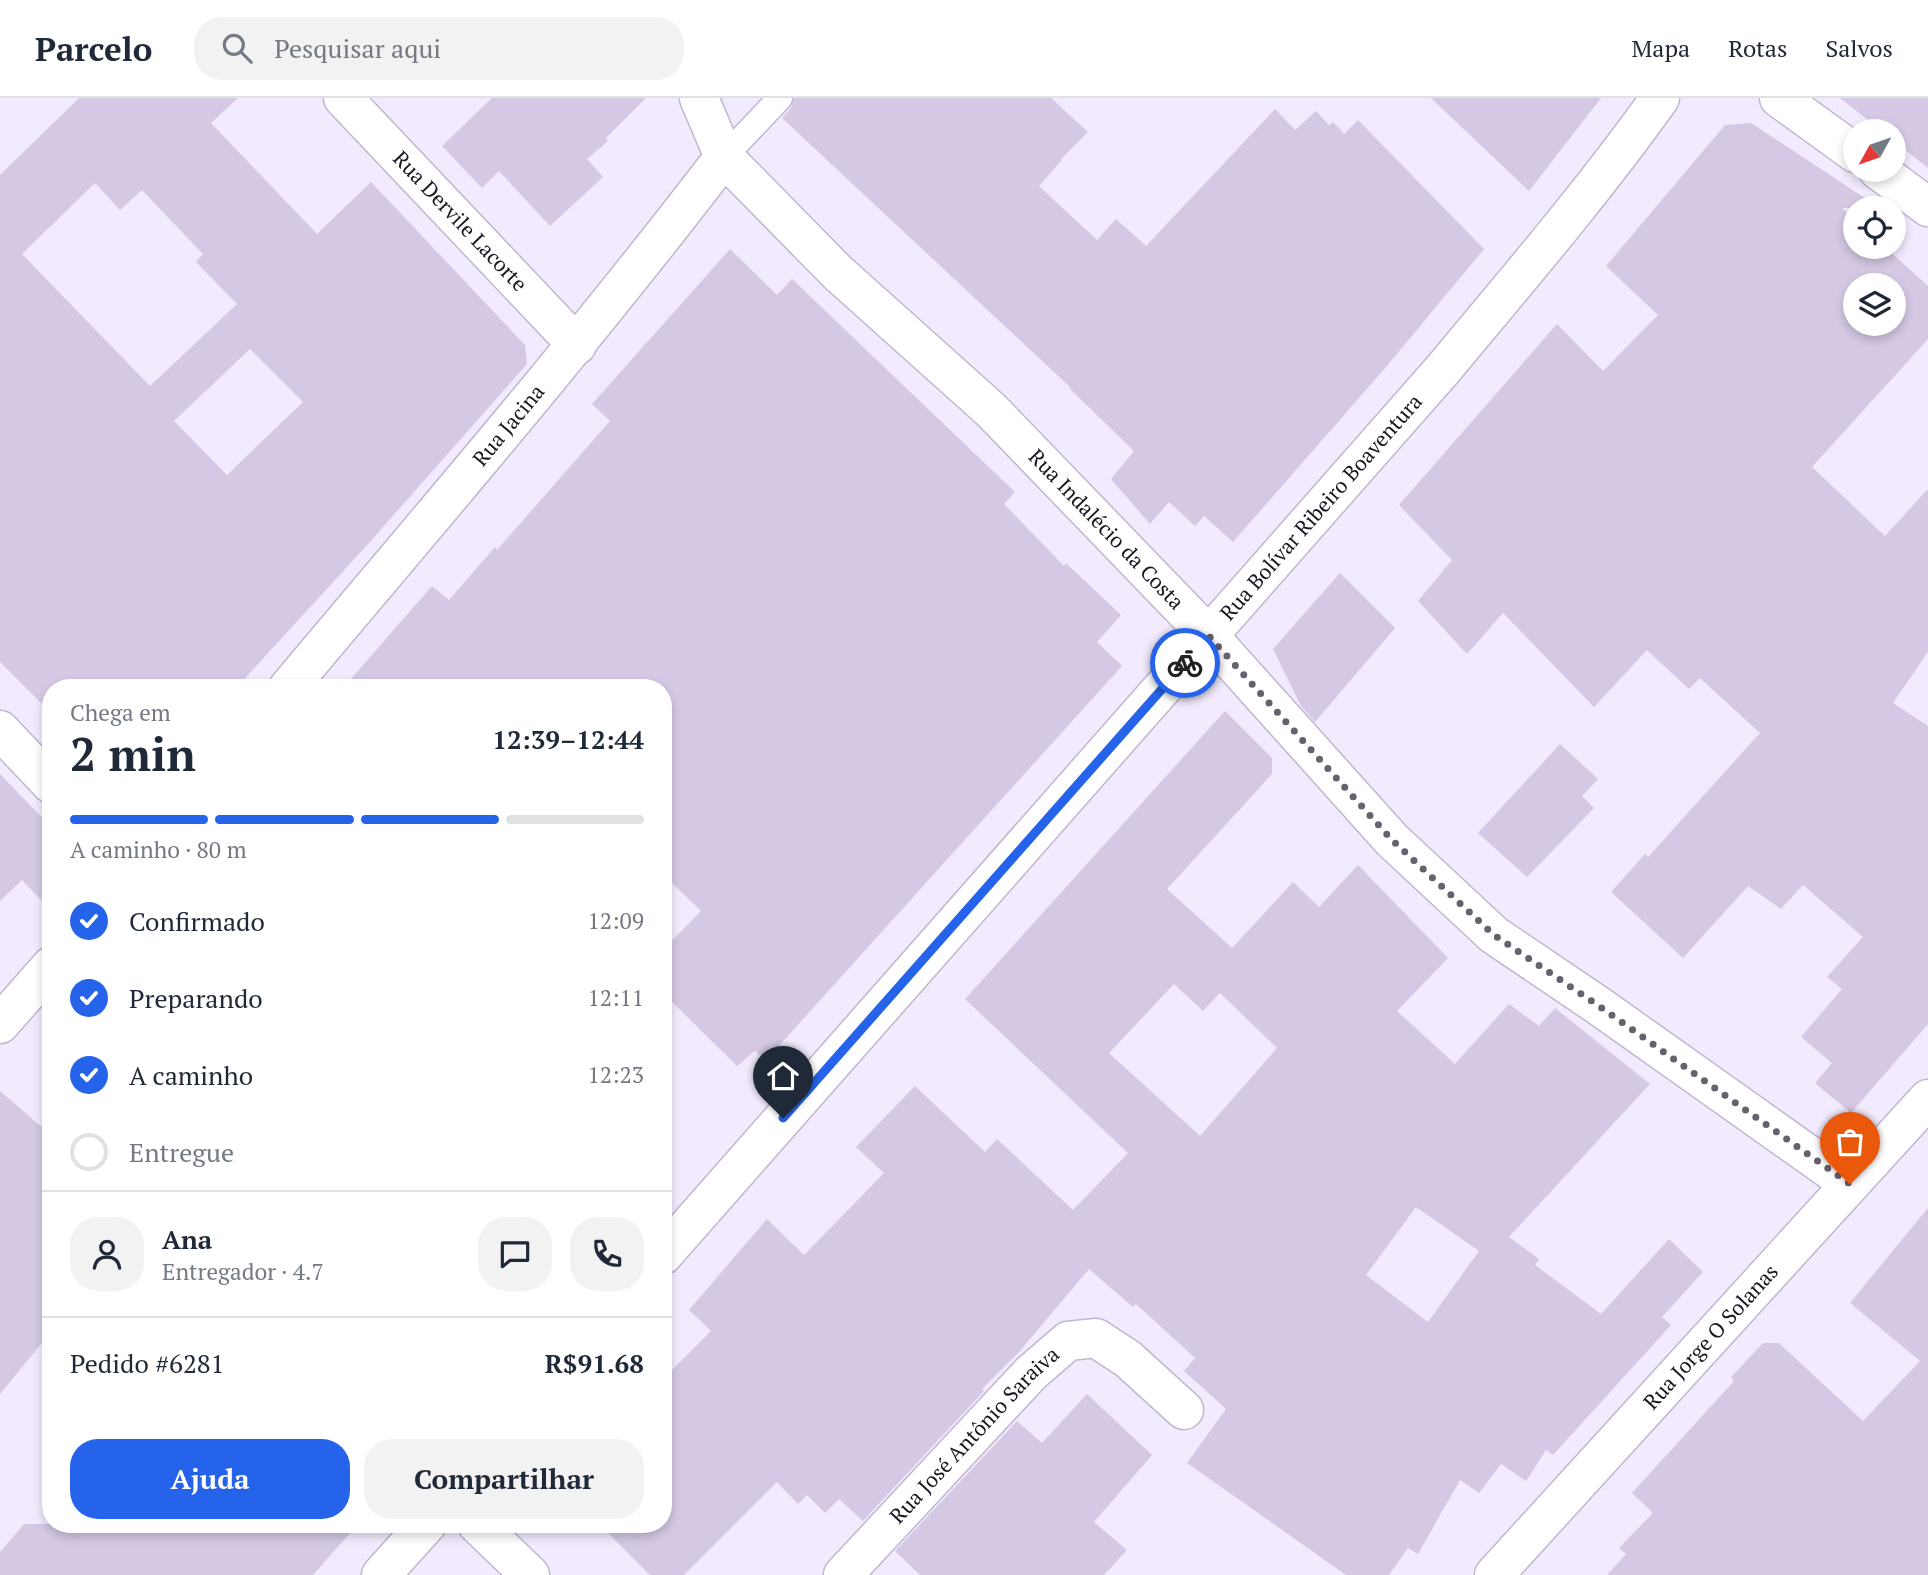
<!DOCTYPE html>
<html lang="pt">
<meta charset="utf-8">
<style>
:root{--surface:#fff;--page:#f2f2f3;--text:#1f2937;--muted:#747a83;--line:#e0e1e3;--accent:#2563eb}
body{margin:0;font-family:"PT Serif",serif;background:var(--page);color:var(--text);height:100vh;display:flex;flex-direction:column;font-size:26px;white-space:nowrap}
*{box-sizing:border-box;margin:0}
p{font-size:23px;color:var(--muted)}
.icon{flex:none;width:38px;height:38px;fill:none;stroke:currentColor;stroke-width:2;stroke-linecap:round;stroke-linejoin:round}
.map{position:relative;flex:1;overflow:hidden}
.panel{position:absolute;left:42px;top:581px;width:630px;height:854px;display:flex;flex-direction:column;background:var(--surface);border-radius:28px;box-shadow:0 4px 10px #0003}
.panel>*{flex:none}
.needle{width:46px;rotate:230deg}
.fabs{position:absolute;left:1843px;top:21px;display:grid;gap:14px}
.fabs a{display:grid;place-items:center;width:63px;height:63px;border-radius:50%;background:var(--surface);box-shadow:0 4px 10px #0003;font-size:35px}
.pin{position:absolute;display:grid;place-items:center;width:60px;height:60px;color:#fff;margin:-72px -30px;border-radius:50% 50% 50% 0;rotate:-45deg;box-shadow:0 0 7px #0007}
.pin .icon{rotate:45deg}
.courier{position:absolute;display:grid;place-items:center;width:70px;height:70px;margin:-35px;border:5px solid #2563eb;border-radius:50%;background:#fff;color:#222;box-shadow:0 2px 9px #0007}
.headline em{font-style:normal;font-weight:800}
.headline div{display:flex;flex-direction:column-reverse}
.headline{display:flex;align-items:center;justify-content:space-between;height:119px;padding:0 28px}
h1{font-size:46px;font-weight:800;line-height:52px}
.bar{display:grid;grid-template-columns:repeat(4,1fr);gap:10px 7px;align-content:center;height:84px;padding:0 28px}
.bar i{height:9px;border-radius:5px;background:var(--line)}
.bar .active{background:var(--accent)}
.bar p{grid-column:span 4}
.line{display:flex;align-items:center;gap:18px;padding:0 28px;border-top:2px solid var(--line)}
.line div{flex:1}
.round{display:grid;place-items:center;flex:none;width:74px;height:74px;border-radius:28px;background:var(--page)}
ol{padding:0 28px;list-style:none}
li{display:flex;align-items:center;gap:21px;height:77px}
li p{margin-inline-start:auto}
li .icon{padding:7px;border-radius:50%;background:var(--accent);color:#fff;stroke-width:4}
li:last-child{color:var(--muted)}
li i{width:38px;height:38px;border:4px solid var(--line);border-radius:50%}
.action{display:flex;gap:14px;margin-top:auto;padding:14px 28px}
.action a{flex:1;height:80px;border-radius:28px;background:var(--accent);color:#fff;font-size:28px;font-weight:800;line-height:80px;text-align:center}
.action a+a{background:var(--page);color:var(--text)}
header{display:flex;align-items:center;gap:42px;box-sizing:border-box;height:98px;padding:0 35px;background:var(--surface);border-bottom:2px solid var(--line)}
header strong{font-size:33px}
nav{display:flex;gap:38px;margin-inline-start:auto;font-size:24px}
.search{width:490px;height:63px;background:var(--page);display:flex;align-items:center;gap:18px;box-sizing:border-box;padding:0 24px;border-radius:28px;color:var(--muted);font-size:26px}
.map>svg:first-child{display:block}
</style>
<header>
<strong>Parcelo</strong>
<div class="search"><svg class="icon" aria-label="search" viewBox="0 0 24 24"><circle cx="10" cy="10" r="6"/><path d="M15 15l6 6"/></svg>Pesquisar aqui</div>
<nav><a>Mapa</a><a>Rotas</a><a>Salvos</a></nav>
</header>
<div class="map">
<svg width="1928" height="1477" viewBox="0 0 1928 1477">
<rect width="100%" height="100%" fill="#f2ebfd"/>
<path fill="#d4c8e4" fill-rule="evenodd" d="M79,0h159l-27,25 106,111 54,-52 154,163 2,19 -158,179 -133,145h-185v8l-9,8 -42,-42v-487zM95,85l25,27 22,-20 61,64 -7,8 41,42 -87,82 -128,-132zM250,251l53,53 -76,73 -53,-54z
M492,0h154l-40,40 2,3 -21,18 16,18 -53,49 -51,-55 -17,17 -40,-42z
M794,0h257l37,34 -27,27 1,1 -23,26 58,54 19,-21 30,27 129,-137 20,21 21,-19 13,14 4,-3 11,12 14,-14 126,129 -98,118 -153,175 -29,-26 -9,10 -26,-24 -19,22 -39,-45 23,-28 -64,-62 1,-1 -289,-270 9,-10z
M1431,0h170l-72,93z
M1840,0h88v70l-34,-27v-10h-12z
M1751,25l129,85h-38l13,12v27h30l43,39v53l-116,128 73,69 43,-47v163l-35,51 35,23v298l-77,89 -36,-30 17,-20 -31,-26 41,-48 -15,-12 36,-40 -60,-52 -22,24 -33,-23 -65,72 -72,-66 34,-38 3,3 112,-124 -60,-55 -11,11 -42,-39 -53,57 -91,-94 -36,41 -49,-53 34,-41 -53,-55 158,-181 46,47 55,-56 -52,-49 119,-141zM1855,187h39v39h-39z
M730,151l47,46 15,-16 223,213 -11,12 60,62 2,-3 55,52 -24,27 25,24 -356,394 -11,-9 -18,15 -74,-73v-43l38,-39 -38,-37v-186h-320l89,-102 17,14 46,-53 2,3 113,-129 -18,-17z
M1340,475l55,55 -80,94 -14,-16 -28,-57z
M1225,613l47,47v16l-105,115 65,59 61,-66 26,25 39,-42 90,93 -51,53 58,53 54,-60 30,22 16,-18 95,76 -141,153 30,22 -4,6 66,49 68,-75 34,33 -41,45 9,8 -118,130 -7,-5 -20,31 -25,-17 -22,29 -19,-13 -42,74 -10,-6 -19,27h-43l-159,-112 39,-54 -42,-38 11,-13 -59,-54 -3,3 -44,-38 -70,83 -37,37 2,2 -121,130 -24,-22 -14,14 -18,-18 -9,9 -21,-22 -93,93h-34l-51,-51h64v-145l48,-48 -22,-21 78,-91 37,36 80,-82 -28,-26 59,-61 70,66 12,-13 76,71 55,-57 -163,-154zM1174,886l29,27 17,-18 57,55 -77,88 -91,-83zM1416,1109l63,44 -51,71 -62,-47z
M1560,646l38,35 -16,17 12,12 -67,69 -49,-44z
M0,676l51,53v83l-29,-30 -22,21z
M0,993l51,44v197l-51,62z
M1928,1110v367h-321l19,-21 -7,-6 34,-35 -21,-20 102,-112 -3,-4 32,-34h16l84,78 57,-60 -70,-58z
M1087,1296l65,61 -58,67 33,28 -23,25h-184l-25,-24 122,-130 25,22z
M24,1426h334l-45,51h-313v-23z"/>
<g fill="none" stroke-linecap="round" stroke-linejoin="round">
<g stroke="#c1b5d1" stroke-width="27">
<path id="lane" d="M724,59l56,-59"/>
</g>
<g stroke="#c1b5d1" stroke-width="41">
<g id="street">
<path id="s1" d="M343,0l234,247"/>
<path id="s2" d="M699,0l25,59 113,115 154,138 218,226 183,204 102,95 105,71 251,178"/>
<path d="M1779,0l76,55"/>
<path d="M1878,72l50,37"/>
<path id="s3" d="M288,590c147,-175 297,-349 436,-531"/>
<path d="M0,632l51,54"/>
<path d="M0,926l51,-58"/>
<path d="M477,1426l53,51"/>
<path id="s4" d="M843,1477l188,-202 37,-32 28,-3 32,21 56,51"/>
<path id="s5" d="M1494,1477l434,-476"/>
</g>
</g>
<g stroke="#c1b5d1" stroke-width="41">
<g id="secondary">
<path id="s6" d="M663,1157l782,-888c73,-88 148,-175 215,-269"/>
<path d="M381,1477l46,-51"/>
</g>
</g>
<use href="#lane" stroke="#fff" stroke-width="24"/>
<use href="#street" stroke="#fff" stroke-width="38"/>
<use href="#secondary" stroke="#fff" stroke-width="38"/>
</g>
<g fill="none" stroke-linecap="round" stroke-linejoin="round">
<path stroke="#66616d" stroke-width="7" stroke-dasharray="0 12.6" d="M1185,565l24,-27 183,204 102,95 105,71 251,178"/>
<path stroke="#2563eb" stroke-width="9" d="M783,1020l402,-455"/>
</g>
<g text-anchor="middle" stroke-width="7" stroke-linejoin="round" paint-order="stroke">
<g font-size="21" fill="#1a1620" stroke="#fff">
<text dy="7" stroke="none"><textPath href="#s1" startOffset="170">Rua Dervile Lacorte</textPath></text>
<text dy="7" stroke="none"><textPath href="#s3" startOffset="343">Rua Jacina</textPath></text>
<text dy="7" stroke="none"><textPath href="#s6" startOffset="996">Rua Bolívar Ribeiro Boaventura</textPath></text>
<text dy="7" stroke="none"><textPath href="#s2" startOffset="598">Rua Indalécio da Costa</textPath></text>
<text dy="7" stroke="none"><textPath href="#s5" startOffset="322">Rua Jorge O Solanas</textPath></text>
<text dy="7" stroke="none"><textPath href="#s4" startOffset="192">Rua José Antônio Saraiva</textPath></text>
</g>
</g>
</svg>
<div class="fabs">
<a><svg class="needle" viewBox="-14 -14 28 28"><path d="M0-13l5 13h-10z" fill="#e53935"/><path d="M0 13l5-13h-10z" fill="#747a83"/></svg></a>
<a><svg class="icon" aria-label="locate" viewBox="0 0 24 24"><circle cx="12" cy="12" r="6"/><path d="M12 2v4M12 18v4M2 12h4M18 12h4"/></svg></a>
<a><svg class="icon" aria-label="layers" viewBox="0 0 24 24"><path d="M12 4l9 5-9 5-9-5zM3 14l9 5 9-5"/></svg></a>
</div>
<div class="pin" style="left:1850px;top:1086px;background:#ea580c"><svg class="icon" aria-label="bag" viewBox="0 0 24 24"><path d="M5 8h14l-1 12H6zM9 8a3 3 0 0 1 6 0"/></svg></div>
<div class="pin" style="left:783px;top:1020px;background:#1f2937"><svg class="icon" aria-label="home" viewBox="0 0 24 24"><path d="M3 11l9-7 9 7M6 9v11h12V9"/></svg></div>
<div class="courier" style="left:1185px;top:565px"><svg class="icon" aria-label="bike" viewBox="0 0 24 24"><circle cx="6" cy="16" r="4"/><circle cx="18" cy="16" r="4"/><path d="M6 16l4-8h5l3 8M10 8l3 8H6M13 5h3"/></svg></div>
<section class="panel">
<div class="headline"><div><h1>2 min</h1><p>Chega em</p></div><em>12:39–12:44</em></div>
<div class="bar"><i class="active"></i><i class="active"></i><i class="active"></i><i></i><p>A caminho · 80 m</p></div>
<ol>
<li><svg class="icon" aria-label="check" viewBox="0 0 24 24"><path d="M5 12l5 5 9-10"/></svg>Confirmado<p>12:09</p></li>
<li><svg class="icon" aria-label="check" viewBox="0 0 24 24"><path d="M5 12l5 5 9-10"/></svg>Preparando<p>12:11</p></li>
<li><svg class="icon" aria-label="check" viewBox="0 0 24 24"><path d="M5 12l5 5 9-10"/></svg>A caminho<p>12:23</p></li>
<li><i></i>Entregue</li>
</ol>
<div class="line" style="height:126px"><a class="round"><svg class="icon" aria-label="person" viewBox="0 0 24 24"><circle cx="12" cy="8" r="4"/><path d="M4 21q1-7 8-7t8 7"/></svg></a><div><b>Ana</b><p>Entregador · 4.7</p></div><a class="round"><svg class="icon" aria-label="chat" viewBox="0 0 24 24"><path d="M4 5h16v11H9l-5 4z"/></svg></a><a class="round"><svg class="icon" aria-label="phone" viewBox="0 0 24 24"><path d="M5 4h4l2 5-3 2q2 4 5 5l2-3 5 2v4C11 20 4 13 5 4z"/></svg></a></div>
<div class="line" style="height:91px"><div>Pedido #6281</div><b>R$91.68</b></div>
<div class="action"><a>Ajuda</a><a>Compartilhar</a></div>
</section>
</div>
